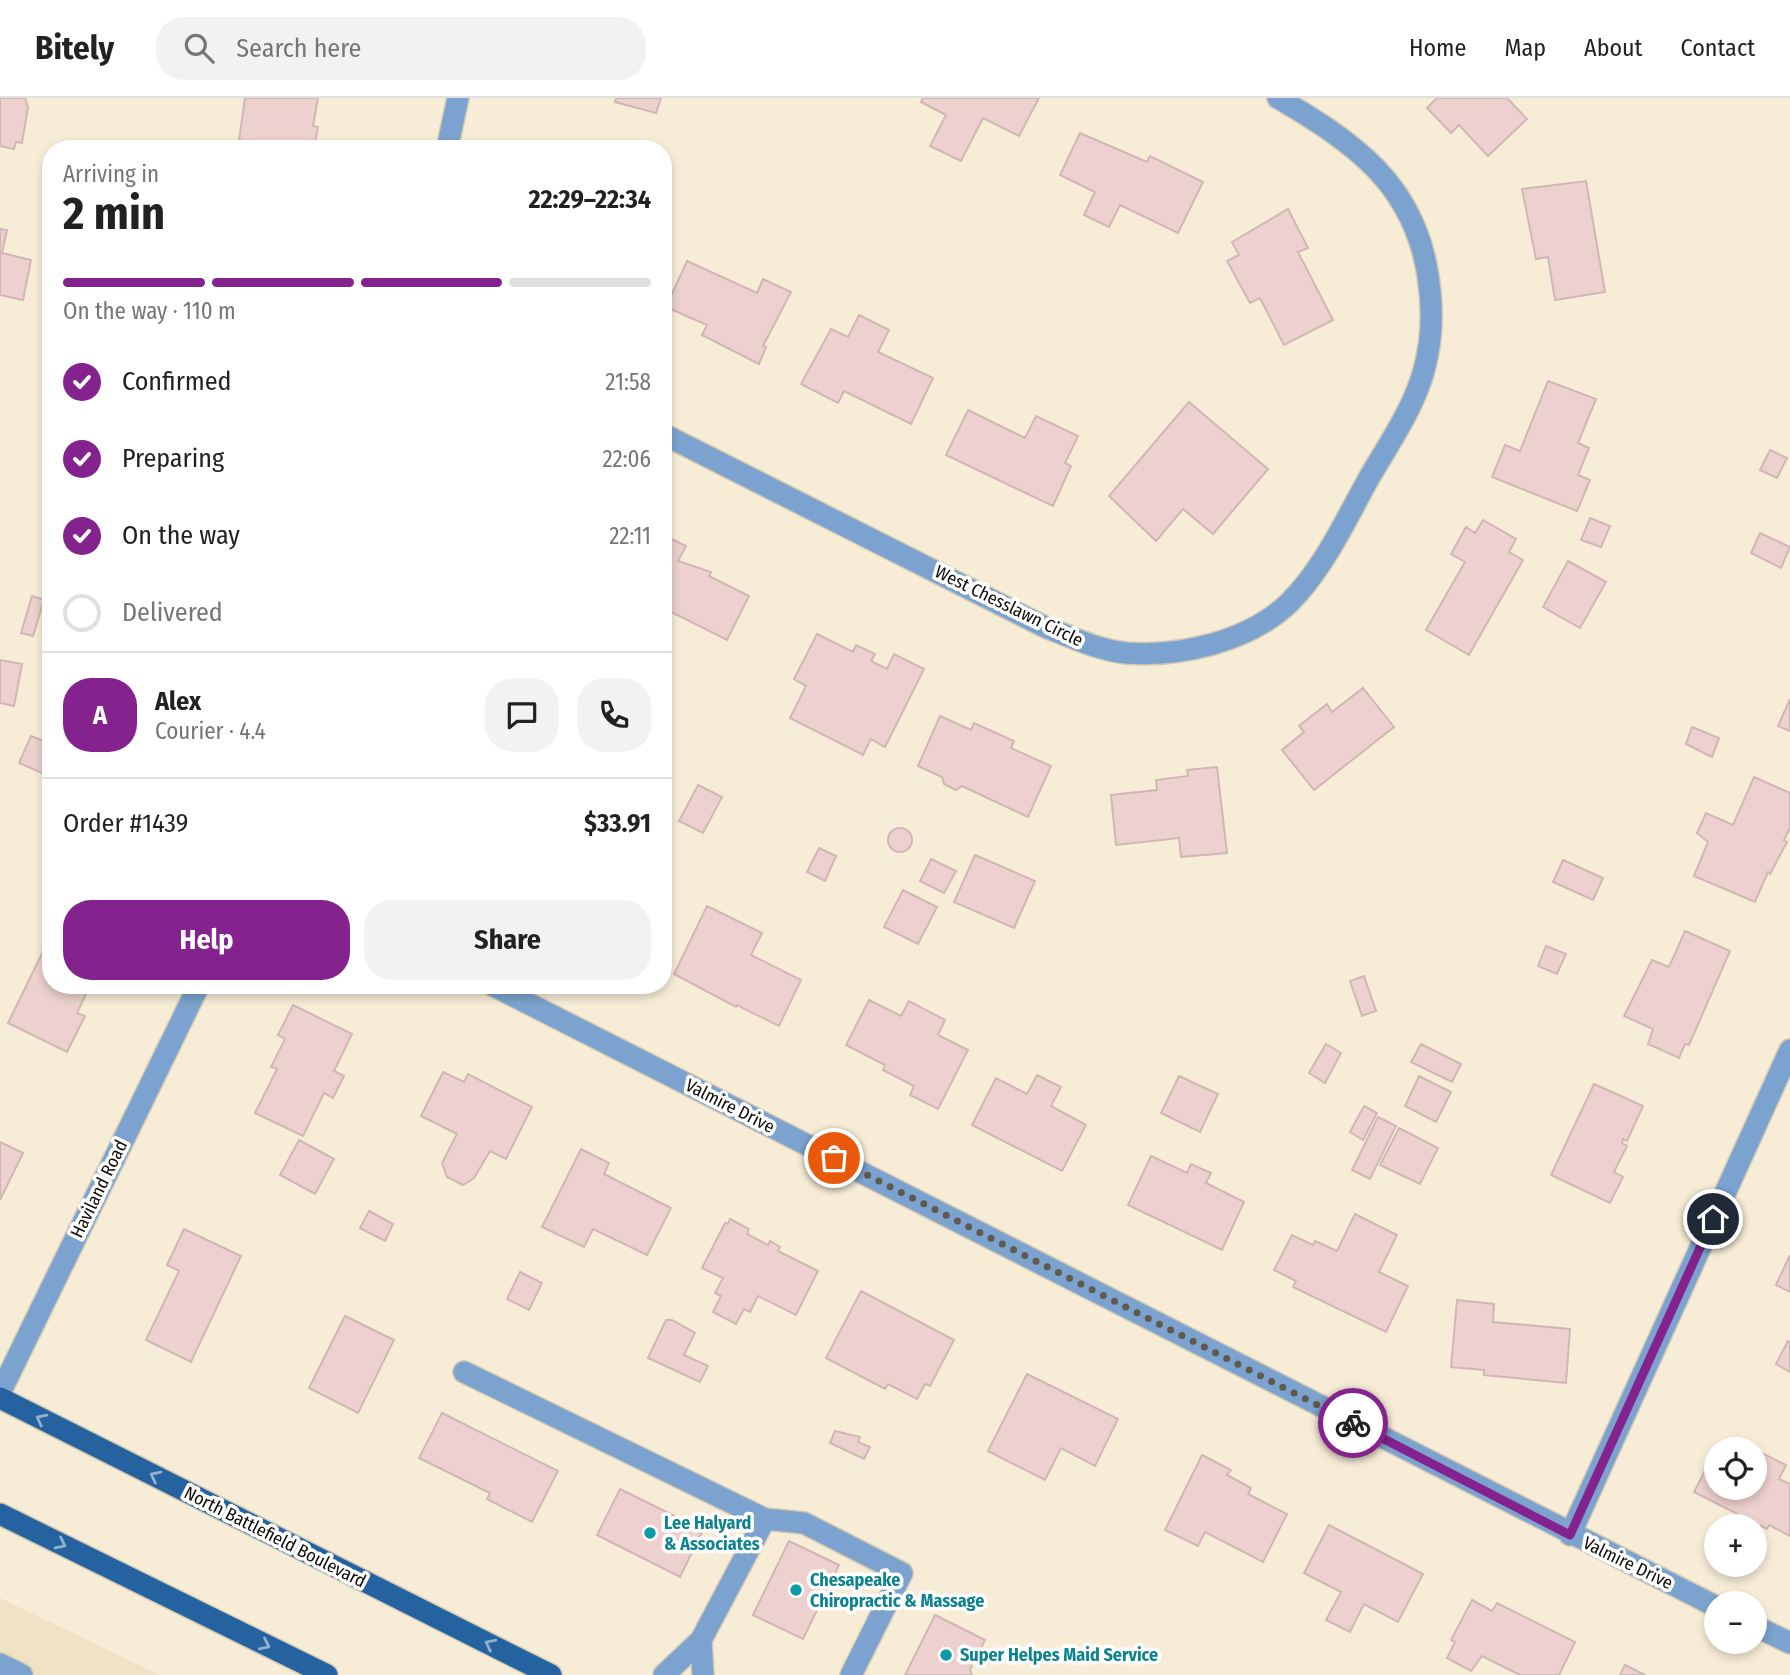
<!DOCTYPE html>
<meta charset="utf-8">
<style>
:root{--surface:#fff;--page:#f2f2f2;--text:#222;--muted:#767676;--line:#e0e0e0;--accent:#84238d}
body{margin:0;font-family:"Fira Sans Condensed",sans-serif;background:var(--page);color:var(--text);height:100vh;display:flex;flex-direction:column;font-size:26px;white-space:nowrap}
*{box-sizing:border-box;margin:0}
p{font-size:23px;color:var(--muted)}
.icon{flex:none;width:38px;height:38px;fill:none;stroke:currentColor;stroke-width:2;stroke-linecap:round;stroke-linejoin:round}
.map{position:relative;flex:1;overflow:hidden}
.details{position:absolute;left:42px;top:42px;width:630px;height:854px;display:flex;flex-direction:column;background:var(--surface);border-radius:28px;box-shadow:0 4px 10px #0003}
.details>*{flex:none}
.controls{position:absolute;left:1704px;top:1339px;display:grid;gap:14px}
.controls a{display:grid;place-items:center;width:63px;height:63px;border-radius:50%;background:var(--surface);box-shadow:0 4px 10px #0003;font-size:35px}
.pin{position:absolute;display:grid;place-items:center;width:60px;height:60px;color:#fff;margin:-30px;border:4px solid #fff;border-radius:50%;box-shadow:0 2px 7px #0007}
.courier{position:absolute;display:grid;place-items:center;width:70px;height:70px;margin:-35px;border:5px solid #84238d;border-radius:50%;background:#fff;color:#222;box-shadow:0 2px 9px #0007}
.overview em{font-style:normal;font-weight:700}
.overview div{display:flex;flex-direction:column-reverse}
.overview{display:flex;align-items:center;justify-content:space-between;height:119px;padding:0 21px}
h1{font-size:46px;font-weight:700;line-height:52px}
.bar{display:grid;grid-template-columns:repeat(4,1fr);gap:10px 7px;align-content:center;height:84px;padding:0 21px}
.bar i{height:9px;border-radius:5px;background:var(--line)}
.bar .on{background:var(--accent)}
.bar p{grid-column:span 4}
.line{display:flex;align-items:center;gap:18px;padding:0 21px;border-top:2px solid var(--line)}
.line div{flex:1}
.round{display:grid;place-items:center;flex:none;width:74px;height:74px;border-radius:28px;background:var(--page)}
ol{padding:0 21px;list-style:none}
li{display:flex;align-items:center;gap:21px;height:77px}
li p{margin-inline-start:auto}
li .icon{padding:7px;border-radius:50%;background:var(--accent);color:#fff;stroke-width:4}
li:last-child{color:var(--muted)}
li i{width:38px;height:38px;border:4px solid var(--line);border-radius:50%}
.primary-button{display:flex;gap:14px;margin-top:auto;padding:14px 21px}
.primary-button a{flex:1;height:80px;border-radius:28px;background:var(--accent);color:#fff;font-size:28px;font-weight:700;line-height:80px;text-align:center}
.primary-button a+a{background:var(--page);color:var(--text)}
header{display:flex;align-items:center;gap:42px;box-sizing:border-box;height:98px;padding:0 35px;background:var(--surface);border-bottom:2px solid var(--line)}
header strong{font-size:33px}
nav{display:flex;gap:38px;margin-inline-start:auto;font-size:24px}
.search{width:490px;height:63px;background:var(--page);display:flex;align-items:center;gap:18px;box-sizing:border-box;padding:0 24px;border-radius:28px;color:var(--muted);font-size:26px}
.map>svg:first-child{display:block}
</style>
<header>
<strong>Bitely</strong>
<div class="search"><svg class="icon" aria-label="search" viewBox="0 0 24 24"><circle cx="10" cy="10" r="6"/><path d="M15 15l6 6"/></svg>Search here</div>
<nav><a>Home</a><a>Map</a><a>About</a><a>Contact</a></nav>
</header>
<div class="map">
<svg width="1790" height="1577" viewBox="0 0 1790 1577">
<rect width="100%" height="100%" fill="#f7edd7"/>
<path fill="#efe2c5" d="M0,1500l160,77h-160z"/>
<path fill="#ecd1ce" stroke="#d1b7b3" stroke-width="2" d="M0,0h25l3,9 -6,36 -6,-1 -2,7 -14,-3z
M245,0h73l-5,28 5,1 -4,22h-47v-4l-28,-5z
M616,0h45l-5,15 -41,-11z
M923,0h116l-20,38 -36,-18 -22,43 -31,-15 16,-31 -25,-13z
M1437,0h70l20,21 -39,37 -29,-31 -8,8 -24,-25z
M1080,35l67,29 3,-6 53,26 -25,51 -58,-28 -11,22 -25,-12 11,-23 -35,-17z
M1586,83l19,111 -50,8 -7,-43 -12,2 -14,-70z
M1288,111l20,39 -10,4 35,68 -49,25 -24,-47 -10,5 -23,-42 12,-6 -7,-13z
M0,131l7,1 -5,23 29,7 -8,40 -23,-5z
M687,163l70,32 6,-14 28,13 -28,54 3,1 -7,17 -57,-29 5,-10 -41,-18z
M859,217l30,15 -11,22 55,26 -22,46 -67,-33 -6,12 -37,-19 30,-55 17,8z
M1548,283l48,18 -18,44 11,5 -11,27 12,5 -13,31 -85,-34 13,-32 15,6z
M1189,304l79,67 -55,65 -30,-25 -27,32 -47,-45z
M968,312l57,28 11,-22 42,20 -13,27 6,3 -18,40 -107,-51z
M1770,352l17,8 -10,20 -17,-8z
M1590,420l20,8 -9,21 -20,-7z
M1483,422l33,19 -7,13 14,8 -54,95 -43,-25 39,-68 -14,-8 15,-27 9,6z
M1760,435l30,14 -9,21 -30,-15z
M663,437l23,11 -8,15 33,11 -2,4 40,20 -22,44 -64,-32z
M1568,463l38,21 -26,46 -37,-21z
M32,498l12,4 -11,36 -12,-3z
M817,536l36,18 3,-7 19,9 -4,7 16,8 7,-15 30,15 -39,78 -14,-8 -8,16 -73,-37 16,-32 -12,-7z
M0,562l22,4 -8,42 -14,-3z
M1363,590l31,39 -80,63 -32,-40 22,-18 -5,-6 28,-22 5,8z
M1790,601v32l-12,-5z
M940,618l31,14 3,-7 40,18 -3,7 40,18 -23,51 -66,-31 -6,4 -12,-6 -2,-7 -24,-11z
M1692,629l27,11 -7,19 -26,-13z
M31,638l20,8v33l-32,-14z
M1217,669l10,86 -46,4 -2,-19 -63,7 -5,-50 46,-5 -1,-10 32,-4 -1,-6z
M1754,679l36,16v35l-6,12 3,2 -17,32 -2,-2 -13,30 -61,-26 14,-34 -11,-9 9,-20 27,12z
M698,687l24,12 -19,36 -24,-12z
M888 742a12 12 0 1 1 24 0a12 12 0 1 1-24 0Z
M819,750l17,8 -11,25 -18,-9z
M975,757l60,26 -21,47 -60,-26z
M931,761l25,12 -12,22 -24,-12z
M1563,762l40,18 -10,22 -40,-18z
M903,792l34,17 -19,37 -34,-17z
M707,808l55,27 -11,22 50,25 -22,46 -42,-21 -1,2 -62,-33z
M1685,833l45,20 -41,94 -4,-1 -6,14 -31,-14 5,-15 -29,-13 28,-56 17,7z
M51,837v50h39l-13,28 8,3 -18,36 -59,-29z
M1546,848l20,8 -9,20 -19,-8z
M1364,878l12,35 -14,5 -12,-35z
M869,902l32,16 8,-15 36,19 -7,15 30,15 -30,59 -28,-14 4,-9 -31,-16 2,-5 -39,-20z
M293,907l59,29 -18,37 10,5 -11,22 -9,-5 -21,43 -48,-23 22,-44 -6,-2 14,-28 -7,-4z
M1326,946l15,9 -16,30 -16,-10z
M1421,946l40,20 -9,18 -41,-20z
M443,974l21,10 4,-8 64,33 -26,52 -16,-8 -16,27 -11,7 -16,-8 -5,-14 15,-29 -36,-18z
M1037,977l24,12 -10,19 35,19 -24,46 -90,-46 24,-47 31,16z
M1179,978l39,18 -18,38 -39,-19z
M1419,978l32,16 -15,30 -31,-16z
M1594,986l49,22 -16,35 -4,-2 -1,4 5,3 -13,26 9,5 -13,26 -59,-28z
M1364,1008l13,7 -14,27 -13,-8z
M1378,1019l18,9 -26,53 -18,-9z
M1399,1030l39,20 -18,36 -40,-19z
M299,1042l35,19 -19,35 -35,-19z
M0,1044l23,11 -23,47z
M581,1051l28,14 -5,11 67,34 -24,47 -54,-26 -9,18 -42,-20z
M1151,1058l36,17 4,-9 20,9 -5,10 38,19 -22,48 -94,-45z
M369,1113l24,13 -8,17 -25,-13z
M1355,1116l42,21 -18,37 29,14 -22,46 -93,-45 3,-6 -22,-11 18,-35 21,10 2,-4 22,10z
M730,1121l19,10 -2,5 21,11 2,-4 10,6 -2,4 40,20 -22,44 -38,-19 -8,16 -6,-3 -8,15 -23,-12 8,-16 -6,-3 8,-15 -21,-10 23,-45 3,1z
M184,1131l57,27 -50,106 -45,-22 33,-69 -12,-6z
M1790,1157v37l-14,-7z
M520,1174l22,11 -13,27 -22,-11z
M861,1193l93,49 -24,46 -5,-2 -8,15 -29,-15 -3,5 -59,-31z
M1457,1202l37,4 -1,18 77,7 -4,54 -82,-8v-5l-33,-3z
M345,1218l49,24 -36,73 -49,-25z
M666,1222h6l23,13 -11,22 24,11 -8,16 -52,-24z
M1788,1243l2,1v30l-14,-8z
M1027,1276l91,45 -23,47 -34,-18 -16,32 -57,-29z
M442,1315l116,58 -26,51 -45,-23 3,-6 -71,-35z
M835,1333l25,6 -2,5 12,5 -6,12 -34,-16z
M1717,1349l3,2h-3v39h38l1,-38 30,15 -7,14 11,5v52l-21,-11 -2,4 -73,-37z
M1202,1357l29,15 -4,5 24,13 -3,6 39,20 -24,48 -58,-30 -7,14 -33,-16z
M620,1391l83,41 -23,47 -83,-42z
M1329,1427l94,49 -25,48 -34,-18 -14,28 -24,-12 15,-28 -37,-19z
M789,1443l50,24 -36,74 -50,-24z
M1472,1502l20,11 5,-8 78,39 -16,33h-39l-38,-19 -11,15 -24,-13 8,-16 -4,-2z
M935,1517l50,25 -15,29 2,6h-67z
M1625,1567l20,10h-25z"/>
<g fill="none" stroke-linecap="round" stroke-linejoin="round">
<g stroke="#d2c9b5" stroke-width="24">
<path id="service" d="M464,1274l301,147 -64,121
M765,1421l39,4 98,50 -51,102
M0,1566l22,11
M664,1577l37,-35 2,35"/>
</g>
<g stroke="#d2c9b5" stroke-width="24">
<path id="minor" d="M447,51l11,-51
M663,336l382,193c26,10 53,23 81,26 54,4 122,-11 163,-50 35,-35 56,-82 80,-125 19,-33 45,-70 55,-108 9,-32 9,-62 4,-94 -14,-93 -75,-134 -150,-178
M492,887l1225,622
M0,1295l199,-408
M1570,1437l220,-485
M1755,1528l35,17"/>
</g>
<g stroke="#d2c9b5" stroke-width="24">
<path id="primary" d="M0,1300l551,277
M0,1416l327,161"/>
</g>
<use href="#service" stroke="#7ca3cf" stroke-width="21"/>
<use href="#minor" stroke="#7ca3cf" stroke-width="21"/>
<use href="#primary" stroke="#2462a0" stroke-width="21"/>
</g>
<defs><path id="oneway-chevron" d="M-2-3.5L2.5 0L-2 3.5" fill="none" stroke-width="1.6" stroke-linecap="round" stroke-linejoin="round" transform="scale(1.75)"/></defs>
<g stroke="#92b0d0">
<use href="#oneway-chevron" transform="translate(41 1321) rotate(-153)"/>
<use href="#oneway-chevron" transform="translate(155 1378) rotate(-153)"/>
<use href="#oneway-chevron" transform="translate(61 1446) rotate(26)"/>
<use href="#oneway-chevron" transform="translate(490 1546) rotate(-153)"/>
<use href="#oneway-chevron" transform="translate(265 1547) rotate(26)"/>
</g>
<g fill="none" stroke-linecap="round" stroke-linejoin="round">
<path stroke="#605a4e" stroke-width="7" stroke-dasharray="0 12.6" d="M834,1060l519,265"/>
<path stroke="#84238d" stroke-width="9" d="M1353,1325l217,112 143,-316"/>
</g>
<g fill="#0f9aa8" stroke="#fff" stroke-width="2.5">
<circle cx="650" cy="1435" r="7"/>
<circle cx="796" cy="1492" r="7"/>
<circle cx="946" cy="1557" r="7"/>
</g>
<g text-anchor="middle" stroke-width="7" stroke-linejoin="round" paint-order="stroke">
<g font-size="18" fill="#0e0b05" stroke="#fff">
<text transform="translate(1009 508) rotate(26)" y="6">West Chesslawn Circle</text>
<text transform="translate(730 1008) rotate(27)" y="6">Valmire Drive</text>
<text transform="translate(99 1091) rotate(-64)" y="6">Haviland Road</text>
<text transform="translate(275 1439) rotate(27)" y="6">North Battlefield Boulevard</text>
<text transform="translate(1628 1465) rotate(26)" y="6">Valmire Drive</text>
</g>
<g font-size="18" font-weight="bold" fill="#0d838f" stroke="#fff" text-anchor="start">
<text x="664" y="1431">Lee Halyard<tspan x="664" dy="21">&amp; Associates</tspan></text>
<text x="810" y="1488">Chesapeake<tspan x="810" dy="21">Chiropractic &amp; Massage</tspan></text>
<text x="960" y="1563">Super Helpes Maid Service</text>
</g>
</g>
</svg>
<div class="controls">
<a><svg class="icon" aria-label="locate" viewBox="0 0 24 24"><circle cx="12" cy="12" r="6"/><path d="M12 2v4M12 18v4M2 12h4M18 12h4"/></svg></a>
<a>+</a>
<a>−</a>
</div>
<div class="pin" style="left:834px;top:1060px;background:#ea580c"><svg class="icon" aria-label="bag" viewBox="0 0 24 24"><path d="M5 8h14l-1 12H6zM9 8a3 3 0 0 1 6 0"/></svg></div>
<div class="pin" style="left:1713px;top:1121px;background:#1f2937"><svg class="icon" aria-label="home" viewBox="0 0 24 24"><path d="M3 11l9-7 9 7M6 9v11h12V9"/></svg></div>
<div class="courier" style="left:1353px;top:1325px"><svg class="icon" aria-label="bike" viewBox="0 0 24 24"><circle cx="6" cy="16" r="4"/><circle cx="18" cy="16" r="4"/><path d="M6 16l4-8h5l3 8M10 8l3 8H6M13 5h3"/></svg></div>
<section class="details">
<div class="overview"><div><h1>2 min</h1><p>Arriving in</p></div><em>22:29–22:34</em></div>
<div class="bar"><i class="on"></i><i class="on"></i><i class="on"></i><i></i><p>On the way · 110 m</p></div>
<ol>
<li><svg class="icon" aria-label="check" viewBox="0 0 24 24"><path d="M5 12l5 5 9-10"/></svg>Confirmed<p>21:58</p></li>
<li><svg class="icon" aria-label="check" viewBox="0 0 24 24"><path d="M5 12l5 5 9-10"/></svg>Preparing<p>22:06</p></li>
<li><svg class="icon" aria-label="check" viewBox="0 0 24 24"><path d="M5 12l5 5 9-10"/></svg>On the way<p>22:11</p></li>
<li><i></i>Delivered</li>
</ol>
<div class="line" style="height:126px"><b class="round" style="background:var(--accent);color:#fff">A</b><div><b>Alex</b><p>Courier · 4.4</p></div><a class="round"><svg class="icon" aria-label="chat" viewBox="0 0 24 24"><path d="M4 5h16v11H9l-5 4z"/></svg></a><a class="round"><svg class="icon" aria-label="phone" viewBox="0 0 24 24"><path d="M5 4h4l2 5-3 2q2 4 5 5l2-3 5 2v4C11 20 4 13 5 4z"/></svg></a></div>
<div class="line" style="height:91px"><div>Order #1439</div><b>$33.91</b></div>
<div class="primary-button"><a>Help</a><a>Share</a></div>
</section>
</div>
